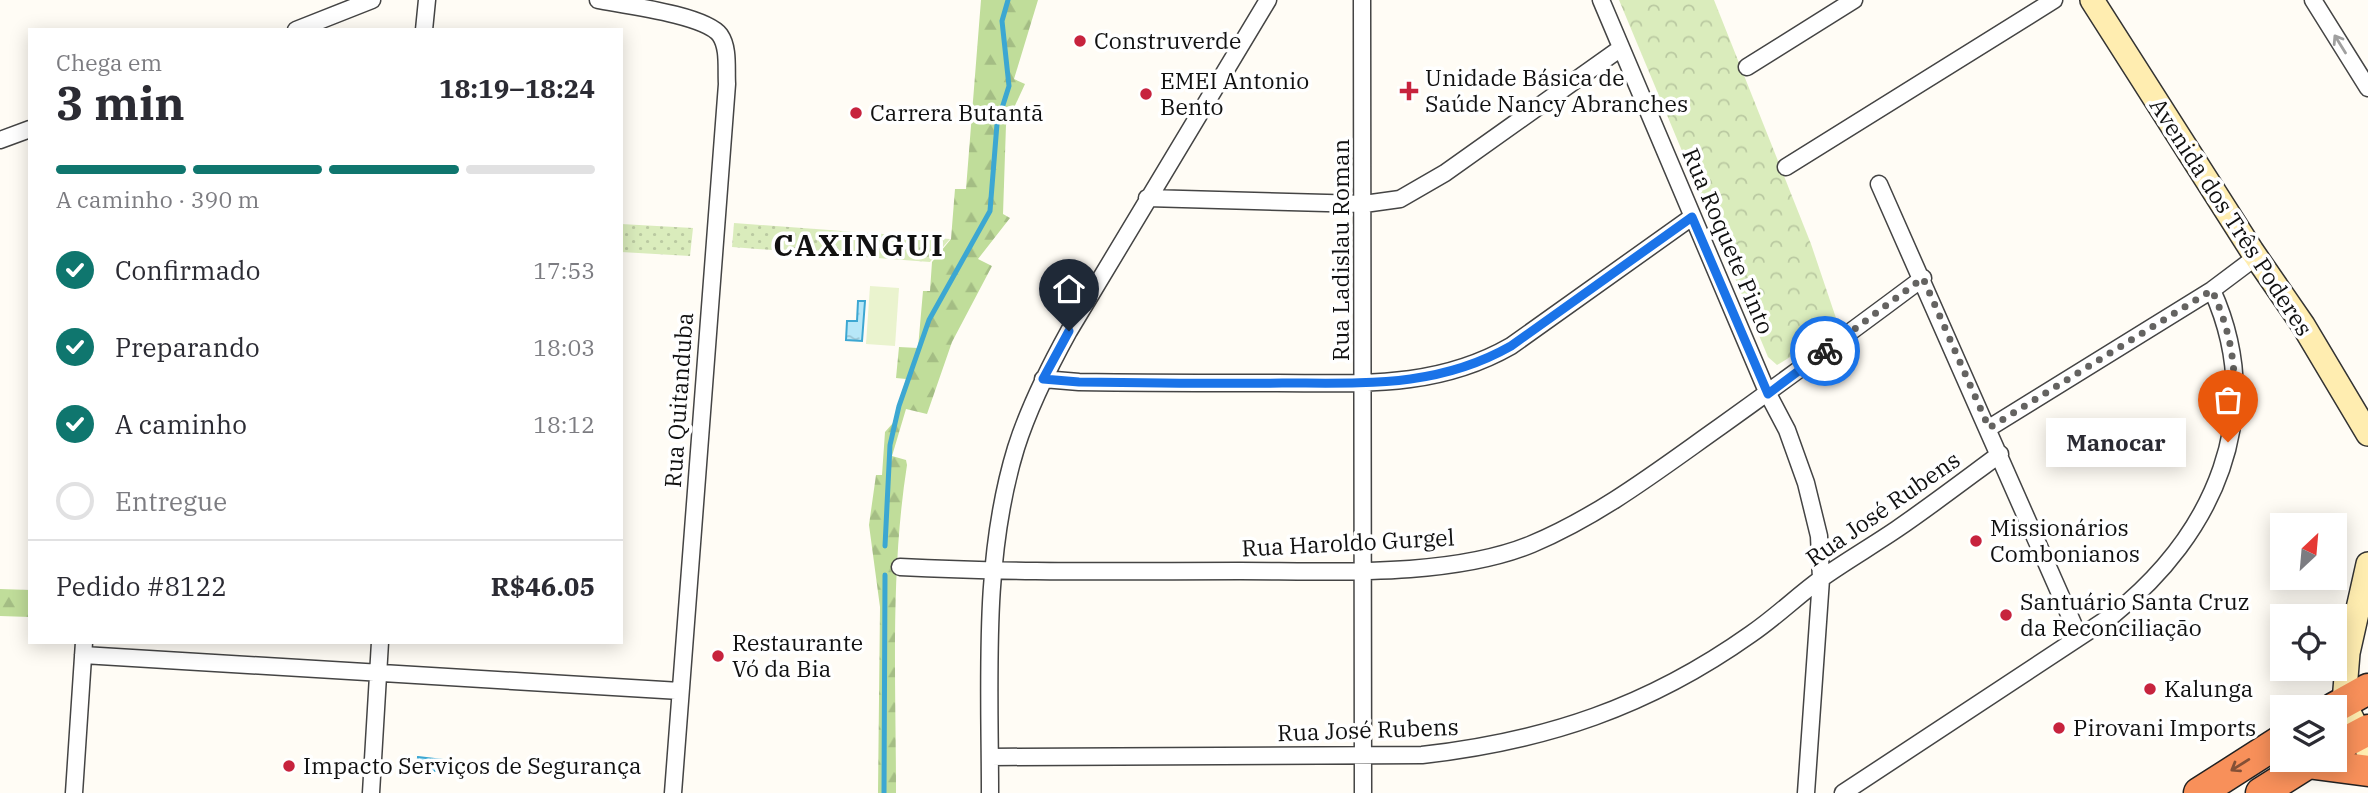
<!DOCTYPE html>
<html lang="pt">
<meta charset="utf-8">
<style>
:root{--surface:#fff;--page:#f7f7f7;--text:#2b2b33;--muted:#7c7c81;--line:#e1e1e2;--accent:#0f766e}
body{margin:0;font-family:"IBM Plex Serif",serif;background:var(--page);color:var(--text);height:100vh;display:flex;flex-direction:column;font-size:26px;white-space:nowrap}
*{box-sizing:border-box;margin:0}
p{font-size:23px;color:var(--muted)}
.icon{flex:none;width:38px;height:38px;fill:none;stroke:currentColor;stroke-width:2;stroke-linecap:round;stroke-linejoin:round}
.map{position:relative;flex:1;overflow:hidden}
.details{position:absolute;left:28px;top:28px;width:595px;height:616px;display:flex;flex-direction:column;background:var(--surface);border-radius:0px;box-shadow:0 4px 18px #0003}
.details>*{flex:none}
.needle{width:46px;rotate:26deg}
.buttons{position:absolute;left:2270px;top:513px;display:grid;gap:14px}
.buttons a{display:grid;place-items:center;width:77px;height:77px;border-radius:0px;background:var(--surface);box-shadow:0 4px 18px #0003;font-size:35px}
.pin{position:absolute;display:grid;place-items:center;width:60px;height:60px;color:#fff;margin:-72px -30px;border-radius:50% 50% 50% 0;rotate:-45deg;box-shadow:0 0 7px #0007}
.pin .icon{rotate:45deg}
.courier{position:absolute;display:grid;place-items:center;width:70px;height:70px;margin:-35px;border:5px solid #1a73e8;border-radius:50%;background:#fff;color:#222;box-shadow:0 2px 9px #0007}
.bubble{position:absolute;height:49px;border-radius:0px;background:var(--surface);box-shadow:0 4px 18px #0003;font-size:23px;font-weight:800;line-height:49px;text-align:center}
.head em{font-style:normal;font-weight:800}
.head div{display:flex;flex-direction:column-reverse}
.head{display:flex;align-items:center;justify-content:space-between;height:119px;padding:0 28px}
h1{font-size:46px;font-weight:800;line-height:52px}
.bar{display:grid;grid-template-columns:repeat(4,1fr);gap:10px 7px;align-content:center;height:84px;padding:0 28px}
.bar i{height:9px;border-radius:5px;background:var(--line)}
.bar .active{background:var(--accent)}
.bar p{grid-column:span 4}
.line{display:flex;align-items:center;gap:18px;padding:0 28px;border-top:2px solid var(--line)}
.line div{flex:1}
ol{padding:0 28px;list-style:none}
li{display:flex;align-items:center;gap:21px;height:77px}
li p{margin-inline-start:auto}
li .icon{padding:7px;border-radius:50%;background:var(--accent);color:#fff;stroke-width:4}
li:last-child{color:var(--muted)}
li i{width:38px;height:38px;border:4px solid var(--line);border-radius:50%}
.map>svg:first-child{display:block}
</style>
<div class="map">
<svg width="2368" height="793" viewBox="0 0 2368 793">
<defs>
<pattern id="grass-dots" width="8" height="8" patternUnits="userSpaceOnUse" patternTransform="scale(1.75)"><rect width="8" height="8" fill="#daecbc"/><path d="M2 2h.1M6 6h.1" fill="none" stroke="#bac9a1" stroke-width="1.8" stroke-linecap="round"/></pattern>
<pattern id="forest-firs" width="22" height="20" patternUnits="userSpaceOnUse" patternTransform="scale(1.75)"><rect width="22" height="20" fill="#c0dd9a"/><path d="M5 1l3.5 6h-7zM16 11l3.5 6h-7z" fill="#a4bd84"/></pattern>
<pattern id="park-crowns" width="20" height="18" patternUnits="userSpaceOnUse" patternTransform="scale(1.75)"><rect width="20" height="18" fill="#daecbc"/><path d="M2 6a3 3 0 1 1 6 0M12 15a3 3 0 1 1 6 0" fill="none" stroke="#bac9a1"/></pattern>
<pattern id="water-ripples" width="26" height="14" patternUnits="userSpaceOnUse" patternTransform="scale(1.75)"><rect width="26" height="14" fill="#b7e7f8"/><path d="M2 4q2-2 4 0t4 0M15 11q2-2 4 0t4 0" fill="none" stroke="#9cc5d4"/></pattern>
</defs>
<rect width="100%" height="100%" fill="#fffcf5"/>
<path fill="url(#grass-dots)" d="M734,223l216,16 -20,23 -198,-15z
M621,224l72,4 -3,28 -69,-4z"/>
<path fill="url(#forest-firs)" d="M981,0h57l-24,79 11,5 -19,41 -3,89 7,4 -32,41 14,7 -40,76 -25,72 -21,-5 -14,47 14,4 1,5c-17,108 -11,219 -11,328h-18l2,-186 -11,-82 7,-50h6l3,-43 8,-9 13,-44 -10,-1 3,-31 19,1 5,-57h7l2,-29 19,-23 4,-50h11z
M0,589l30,1v27l-30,-1z"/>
<path fill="url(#park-crowns)" d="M1619,0h95l97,244 28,83 -62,38 -9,-8z"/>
<path fill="#eaf3ce" d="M870,286l29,2 -4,58 -29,-2z"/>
<path fill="url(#water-ripples)" stroke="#3ca7d2" stroke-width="2" d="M858,301h7l-3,40 -16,-1 1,-19h10z
M418,757l41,5v10l-42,-2z"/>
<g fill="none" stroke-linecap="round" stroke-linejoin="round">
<path stroke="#3ca7d2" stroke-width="5" d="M885,546l5,-101 9,-39 30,-86 61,-109 7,-87 12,-38 -7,-65 6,-21
M884,793l1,-218"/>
<g stroke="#444" stroke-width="19">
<path id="street" d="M598,0c26,5 107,15 122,35 9,13 6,33 7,49l-54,709
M1362,0l1,793
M1601,0l167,394 19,36 19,53 13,53 2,43 -15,214
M2313,0l55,88
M296,30l76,-30
M424,30l3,-30
M1747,67l107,-67
M0,140l30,-11
M1786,167l268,-167
M1879,184l200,453
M1147,198l217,6 36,-5 45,-26 176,-125
M1043,379l36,3c66,1 132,1 198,1 83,0 159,6 234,-37l181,-129
M1989,428l223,-138 44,-33
M900,567c113,6 226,4 340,4 88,0 210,7 292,-27 69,-29 128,-75 189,-118 67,-48 135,-98 202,-148
M83,655l597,36
M990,757l432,-2c124,-14 226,-48 329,-121 25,-17 46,-38 71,-56 24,-17 50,-32 75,-49 35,-24 69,-50 103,-75
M74,793l10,-151
M371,793l9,-151
M990,793c0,-115 -8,-234 26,-345 13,-41 32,-79 53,-117l199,-331
M1843,793l270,-178c101,-81 155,-201 99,-325"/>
</g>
<g stroke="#333" stroke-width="26">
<path id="secondary" d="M2092,0l160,251 51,74 65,109
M2368,564l-20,89 -4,49 24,49"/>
</g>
<g stroke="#222" stroke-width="33">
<path id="highway" d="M2334,708l34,-19
M2334,748l34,-18
M2307,763l61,8
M2199,793l83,-53
M2261,793l52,-33"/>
</g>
<use href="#street" stroke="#fff" stroke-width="16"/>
<use href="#secondary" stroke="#ffedb0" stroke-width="23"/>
<use href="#highway" stroke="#f8905a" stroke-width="30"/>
</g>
<defs><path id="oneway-shaft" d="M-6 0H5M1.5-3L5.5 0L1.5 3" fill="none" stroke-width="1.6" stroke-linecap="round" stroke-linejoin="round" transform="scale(1.75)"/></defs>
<use stroke="#a0a0a0" href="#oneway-shaft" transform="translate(2340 44) rotate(-122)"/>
<use stroke="#845036" href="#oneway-shaft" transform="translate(2240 765) rotate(148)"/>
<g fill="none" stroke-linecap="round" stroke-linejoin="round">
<path stroke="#646361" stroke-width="7" stroke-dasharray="0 12.6" d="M1825,351l98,-73 66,150 223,-138c23,51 28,96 16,152"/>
<path stroke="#1a73e8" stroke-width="9" d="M1069,331l-26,48 36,3c67,1 135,2 203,1 82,0 155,5 229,-37l181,-129 76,177 57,-43"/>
</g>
<g fill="#c7233d" stroke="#fff" stroke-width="2.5">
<circle cx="1080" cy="41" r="7"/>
<path d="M1405.5 80.5h7v7h7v7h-7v7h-7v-7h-7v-7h7z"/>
<circle cx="1146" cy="94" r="7"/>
<circle cx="856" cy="113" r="7"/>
<circle cx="1976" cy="541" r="7"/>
<circle cx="2006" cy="615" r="7"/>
<circle cx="718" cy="656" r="7"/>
<circle cx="2150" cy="689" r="7"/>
<circle cx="2059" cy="728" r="7"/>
<circle cx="289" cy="766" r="7"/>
</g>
<g text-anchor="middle" stroke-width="7" stroke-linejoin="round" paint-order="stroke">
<g font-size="23" fill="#111" stroke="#fff" text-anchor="start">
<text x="1094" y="49">Construverde</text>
<text x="1425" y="86">Unidade Básica de<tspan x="1425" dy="26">Saúde Nancy Abranches</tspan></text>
<text x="1160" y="89">EMEI Antonio<tspan x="1160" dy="26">Bento</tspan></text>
<text x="870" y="121">Carrera Butantã</text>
<text x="1990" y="536">Missionários<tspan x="1990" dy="26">Combonianos</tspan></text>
<text x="2020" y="610">Santuário Santa Cruz<tspan x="2020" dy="26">da Reconciliação</tspan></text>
<text x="732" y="651">Restaurante<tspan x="732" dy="26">Vó da Bia</tspan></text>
<text x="2164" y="697">Kalunga</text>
<text x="2073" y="736">Pirovani Imports</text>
<text x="303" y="774">Impacto Serviços de Segurança</text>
</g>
<g font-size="23" fill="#111" stroke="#fff">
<text transform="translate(2231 217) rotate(57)" y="8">Avenida dos Três Poderes</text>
<text transform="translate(1728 241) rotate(67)" y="8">Rua Roquete Pinto</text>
<text transform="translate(1341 250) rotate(-90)" y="8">Rua Ladislau Roman</text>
<text transform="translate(679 400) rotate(-86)" y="8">Rua Quitanduba</text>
<text transform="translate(1883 509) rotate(-35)" y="8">Rua José Rubens</text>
<text transform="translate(1348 543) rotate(-3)" y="8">Rua Haroldo Gurgel</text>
<text transform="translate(1368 730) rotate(-2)" y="8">Rua José Rubens</text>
</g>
<g font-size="30" font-weight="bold" letter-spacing="2" fill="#111" stroke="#fff">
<text x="859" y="256">CAXINGUI</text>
</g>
</g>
</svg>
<div class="buttons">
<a><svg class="needle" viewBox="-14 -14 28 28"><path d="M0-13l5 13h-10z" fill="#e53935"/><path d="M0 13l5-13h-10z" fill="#7c7c81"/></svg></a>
<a><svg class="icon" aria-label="locate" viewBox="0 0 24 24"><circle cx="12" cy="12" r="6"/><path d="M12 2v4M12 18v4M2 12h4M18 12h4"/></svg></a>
<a><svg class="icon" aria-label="layers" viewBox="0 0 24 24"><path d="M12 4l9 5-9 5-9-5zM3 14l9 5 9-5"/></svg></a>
</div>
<div class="pin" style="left:2228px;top:442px;background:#ea580c"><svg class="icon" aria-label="bag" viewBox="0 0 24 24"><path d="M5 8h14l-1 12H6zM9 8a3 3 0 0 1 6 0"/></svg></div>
<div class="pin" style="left:1069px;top:331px;background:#1f2937"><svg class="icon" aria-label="home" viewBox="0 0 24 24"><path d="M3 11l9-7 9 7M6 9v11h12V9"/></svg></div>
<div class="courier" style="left:1825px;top:351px"><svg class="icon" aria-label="bike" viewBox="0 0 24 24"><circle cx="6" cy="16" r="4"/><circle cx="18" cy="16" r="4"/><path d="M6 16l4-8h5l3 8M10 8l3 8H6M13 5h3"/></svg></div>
<div class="bubble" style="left:2046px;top:418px;width:140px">Manocar</div>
<section class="details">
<div class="head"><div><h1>3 min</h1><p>Chega em</p></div><em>18:19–18:24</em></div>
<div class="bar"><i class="active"></i><i class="active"></i><i class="active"></i><i></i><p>A caminho · 390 m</p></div>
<ol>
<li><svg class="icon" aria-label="check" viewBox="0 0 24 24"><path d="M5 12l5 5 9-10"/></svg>Confirmado<p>17:53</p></li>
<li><svg class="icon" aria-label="check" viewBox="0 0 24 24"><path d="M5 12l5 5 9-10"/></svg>Preparando<p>18:03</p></li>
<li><svg class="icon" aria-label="check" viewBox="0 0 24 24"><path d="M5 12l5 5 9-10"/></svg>A caminho<p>18:12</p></li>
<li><i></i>Entregue</li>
</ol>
<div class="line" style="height:91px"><div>Pedido #8122</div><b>R$46.05</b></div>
</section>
</div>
